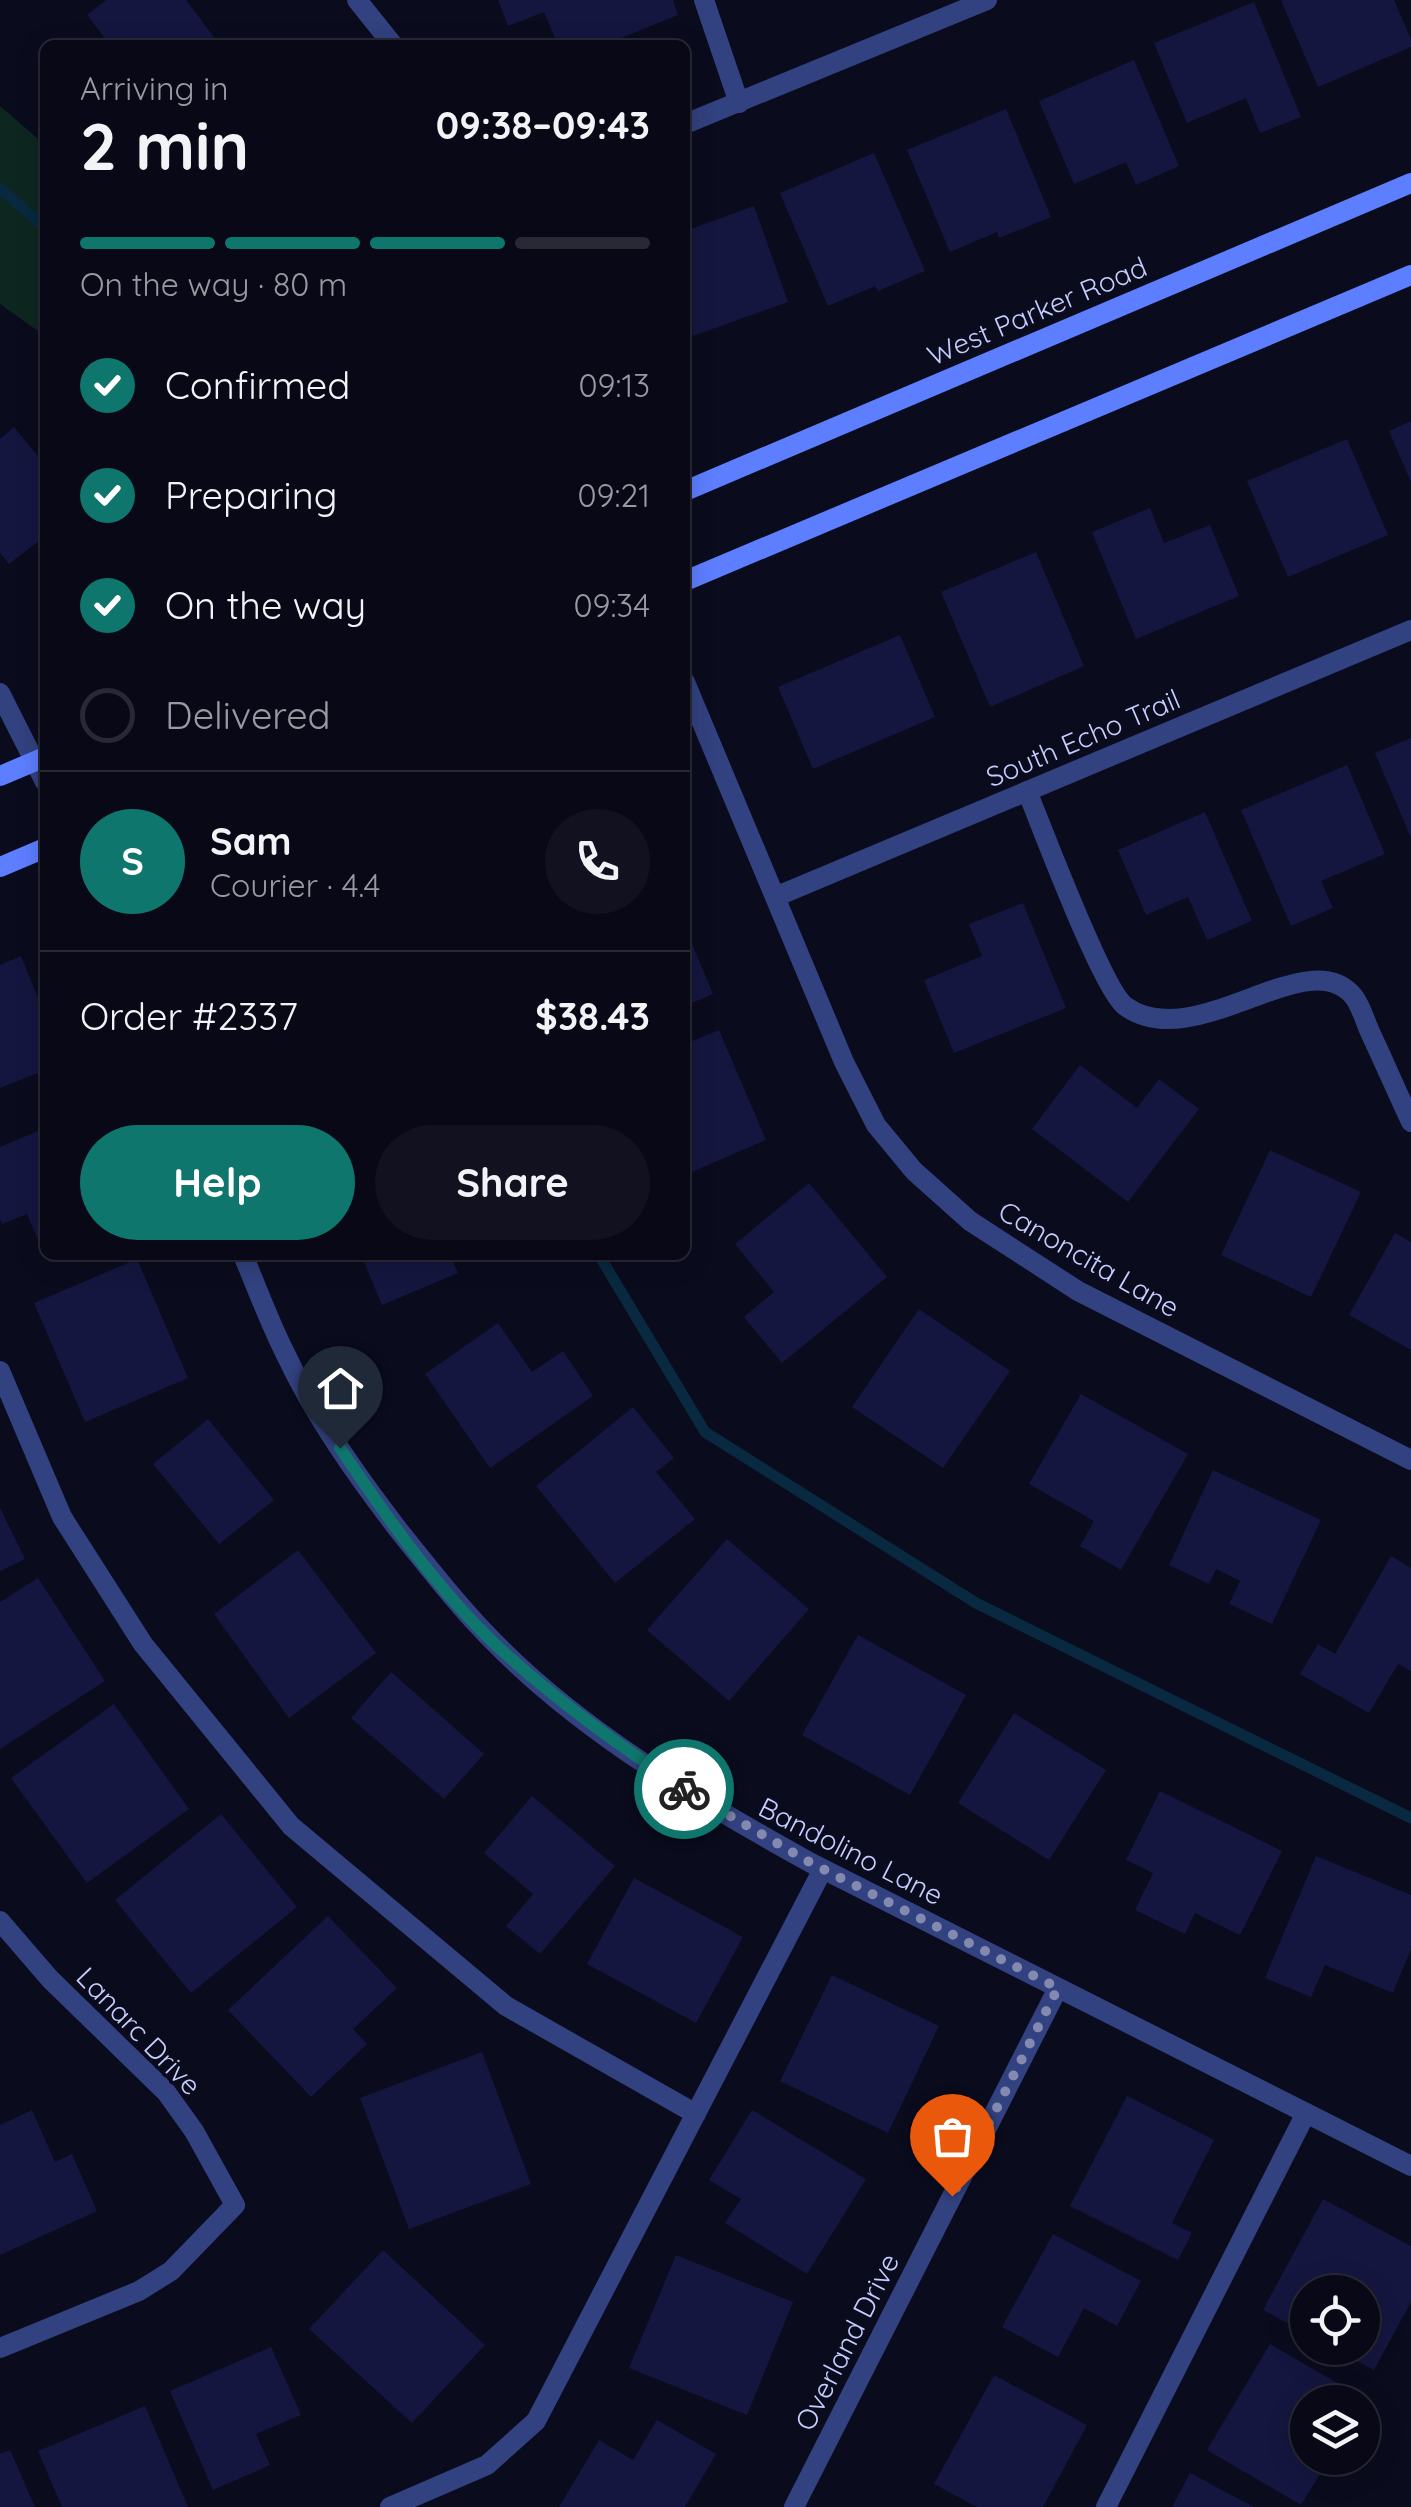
<!DOCTYPE html>
<meta charset="utf-8">
<style>
:root{--surface:#080816;--page:#11111f;--text:#f1f3f6;--muted:#989aa1;--line:#292935;--accent:#0f766e}
body{margin:0;font-family:Quicksand,sans-serif;background:var(--page);color:var(--text);height:100vh;display:flex;flex-direction:column;font-size:38px;white-space:nowrap}
*{box-sizing:border-box;margin:0}
p{font-size:32px;color:var(--muted)}
.icon{flex:none;width:55px;height:55px;fill:none;stroke:currentColor;stroke-width:2;stroke-linecap:round;stroke-linejoin:round}
.map{position:relative;flex:1;overflow:hidden}
.panel{position:absolute;left:40px;top:40px;width:650px;height:1220px;display:flex;flex-direction:column;background:var(--surface);border-radius:15px;box-shadow:0 5px 25px #0003,0 0 0 2px var(--line)}
.panel>*{flex:none}
.controls{position:absolute;left:1290px;top:2275px;display:grid;gap:20px}
.controls a{display:grid;place-items:center;width:90px;height:90px;border-radius:50%;background:var(--surface);box-shadow:0 5px 25px #0003,0 0 0 2px var(--line);font-size:50px}
.pin{position:absolute;display:grid;place-items:center;width:85px;height:85px;color:#fff;margin:-102px -42px;border-radius:50% 50% 50% 0;rotate:-45deg;box-shadow:0 0 10px #0007}
.pin .icon{rotate:45deg}
.courier{position:absolute;display:grid;place-items:center;width:100px;height:100px;margin:-50px;border:8px solid #0f766e;border-radius:50%;background:#fff;color:#222;box-shadow:0 2px 12px #0007}
.head em{font-style:normal;font-weight:700}
.head div{display:flex;flex-direction:column-reverse}
.head{display:flex;align-items:center;justify-content:space-between;height:170px;padding:0 40px}
h1{font-size:65px;font-weight:700;line-height:75px}
.bar{display:grid;grid-template-columns:repeat(4,1fr);gap:15px 10px;align-content:center;height:120px;padding:0 40px}
.bar i{height:12px;border-radius:8px;background:var(--line)}
.bar .active{background:var(--accent)}
.bar p{grid-column:span 4}
.line{display:flex;align-items:center;gap:25px;padding:0 40px;border-top:2px solid var(--line)}
.line div{flex:1}
.round{display:grid;place-items:center;flex:none;width:105px;height:105px;border-radius:52px;background:var(--page)}
ol{padding:0 40px;list-style:none}
li{display:flex;align-items:center;gap:30px;height:110px}
li p{margin-inline-start:auto}
li .icon{padding:10px;border-radius:50%;background:var(--accent);color:#fff;stroke-width:4}
li:last-child{color:var(--muted)}
li i{width:55px;height:55px;border:5px solid var(--line);border-radius:50%}
.primary-button{display:flex;gap:20px;margin-top:auto;padding:20px 40px}
.primary-button a{flex:1;height:115px;border-radius:60px;background:var(--accent);color:#fff;font-size:40px;font-weight:700;line-height:115px;text-align:center}
.primary-button a+a{background:var(--page);color:var(--text)}
.map>svg:first-child{display:block}
</style>
<div class="map">
<svg width="1411" height="2507" viewBox="0 0 1411 2507">
<rect width="100%" height="100%" fill="#0a0b1d"/>
<path fill="#0d2720" d="M0,106l45,39v191l-45,-32z"/>
<g fill="none" stroke-linecap="round" stroke-linejoin="round">
<path stroke="#08293f" stroke-width="11" d="M0,188l45,40
M599,1255l106,177 271,171 435,215"/>
</g>
<path fill="#15163f" d="M106,0h80l34,45h-110l-23,-30z
M498,0h175l5,15 -74,30h-46l-14,-33 -36,14z
M1281,0h113l17,39v8l-93,40z
M1254,2l47,115 -41,16 -14,-35 -59,25 -33,-80z
M1134,60l45,106 -43,19 -10,-23 -52,22 -35,-83z
M1006,109l45,108 -52,21 -2,-6 -47,20 -43,-102z
M874,153l51,118 -47,20 -3,-5 -47,20 -48,-113z
M754,206l34,96 -95,34 -8,-23v-82z
M1411,421v61l-22,-51z
M14,427l31,38v71l-36,28 -9,-11v-114z
M1347,439l41,96 -100,42 -41,-96z
M1150,508l14,35 46,-18 29,71 -103,43 -44,-107z
M1036,552l48,114 -94,41 -49,-115z
M900,635l35,82 -122,52 -35,-82z
M1411,738v100l-36,-85z
M1347,765l38,89 -64,27 12,27 -42,18 -50,-116z
M1205,812l47,109 -45,19 -19,-43 -42,18 -28,-65z
M1023,903l43,105 -112,45 -30,-73 58,-24 -13,-32z
M685,927l28,67 -28,12z
M21,956l24,59v55l-45,18v-123z
M719,1030l47,110 -81,35v-131z
M1080,1065l57,43 22,-29 40,30 -71,93 -96,-73z
M45,1128v128l-18,-42 -25,10 -2,-5v-72z
M1270,1150l91,42 -50,105 -90,-42z
M809,1183l78,94 -105,86 -38,-46 30,-25 -39,-48z
M1395,1233l16,9v108l-62,-35z
M361,1255h89l8,18 -76,32z
M137,1259l51,119 -103,44 -51,-119z
M919,1309l91,62 -67,97 -91,-61z
M498,1323l34,49 31,-21 30,45 -103,72 -65,-94z
M1081,1394l107,60 -67,116 -41,-24 14,-25 -65,-37z
M633,1407l41,51 -18,14 39,47 -80,64 -79,-97z
M208,1419l66,81 -55,44 -66,-80z
M1213,1470l108,50 -49,104 -43,-20 11,-23 -24,-12 -7,15 -40,-19z
M0,1508l25,51 -25,12z
M727,1539l82,70 -80,92 -82,-71z
M298,1550l78,103 -87,65 -75,-104z
M1391,1556l20,12v103l-13,-7 -29,49 -69,-39 18,-30 17,10z
M38,1578l67,103 -105,68v-147z
M858,1635l108,60 -56,100 -108,-60z
M391,1672l93,82 -40,45 -93,-81z
M114,1704l75,105 -102,74 -76,-105z
M1014,1713l92,57 -57,90 -91,-57z
M1160,1791l122,60 -42,84 -45,-22 -10,21 -50,-24 18,-37 -27,-13z
M532,1796l83,70 -75,88 -34,-28 27,-32 -49,-41z
M221,1814l76,93 -106,86 -76,-93z
M1316,1856l95,39v54l-18,44 -68,-28 -14,32 -46,-19z
M634,1878l109,59 -47,86 -109,-59z
M328,1916l69,72 -44,41 14,15 -56,53 -83,-87z
M832,1975l107,51 -51,107 -108,-52z
M482,2052l49,132 -122,45 -49,-131z
M1127,2096l87,44 -42,83 20,10 -14,27 -108,-54z
M32,2110l23,52 17,-8 25,57 -97,44v-130z
M752,2110l114,69 -59,95 -82,-51 16,-24 -32,-19z
M1323,2199l88,47v56l-37,68 -41,-22h29v-56h-54v42l-45,-24z
M1053,2234l88,47 -24,45 -33,-18 -26,49 -56,-30z
M383,2250l102,95 -73,78 -103,-94z
M676,2255l117,47 -46,113 -118,-47z
M1270,2344l95,55 -2,3h-55v56h22l-29,47 -94,-55z
M271,2347l30,68 -45,19 14,31 -57,25 -43,-99z
M994,2375l93,50 -44,82h-66l-43,-23z
M145,2406l43,101h-126l-24,-56z
M657,2420l59,34 -31,53h-126l40,-67 34,20z
M10,2450l25,57h-35v-53z
M1190,2473l64,34h-82z"/>
<g fill="none" stroke-linecap="round" stroke-linejoin="round">
<path stroke="#32417f" stroke-width="20" d="M704,0l35,103
M1027,791c15,36 75,198 98,215 70,51 183,-67 229,-9 7,9 11,24 16,35 14,30 27,60 41,90
M0,1371l62,146 81,127 148,182 215,180 190,108
M390,2507l97,-42 49,-44 287,-552
M1106,2507l200,-394"/>
<path stroke="#32417f" stroke-width="20" d="M357,0l36,45
M685,124l302,-124
M685,682l159,380 32,63 38,46 56,50 108,70 333,169
M0,693l45,89
M775,897l636,-267
M243,1255c14,33 26,66 42,98 30,64 72,123 115,179 30,37 60,76 94,110 89,91 207,160 317,221l600,303
M0,1921l50,58 116,113 28,39 41,74 -64,66 -32,20 -139,57
M794,2507l264,-519"/>
<path stroke="#5d7eff" stroke-width="20" d="M685,491l726,-308
M685,581l726,-306
M0,776l45,-19
M0,867l45,-19"/>
</g>
<g fill="none" stroke-linecap="round" stroke-linejoin="round">
<path stroke="#8489b0" stroke-width="10" stroke-dasharray="0 18" d="M684,1789l127,74 247,125 -106,208"/>
<path stroke="#0f766e" stroke-width="12" d="M340,1448c46,68 96,140 156,197 58,54 123,100 188,144"/>
</g>
<g text-anchor="middle" stroke-width="8" stroke-linejoin="round" paint-order="stroke">
<g font-size="28" fill="#c6cdff" stroke="#0a0b1d">
<text transform="translate(1037 311) rotate(-23)" y="10">West Parker Road</text>
<text transform="translate(1083 738) rotate(-23)" y="10">South Echo Trail</text>
<text transform="translate(1089 1259) rotate(30)" y="10">Canoncita Lane</text>
<text transform="translate(851 1851) rotate(27)" y="10">Bandolino Lane</text>
<text transform="translate(139 2031) rotate(46)" y="10">Lanarc Drive</text>
<text transform="translate(847 2342) rotate(-63)" y="10">Overland Drive</text>
</g>
</g>
</svg>
<div class="controls">
<a><svg class="icon" aria-label="locate" viewBox="0 0 24 24"><circle cx="12" cy="12" r="6"/><path d="M12 2v4M12 18v4M2 12h4M18 12h4"/></svg></a>
<a><svg class="icon" aria-label="layers" viewBox="0 0 24 24"><path d="M12 4l9 5-9 5-9-5zM3 14l9 5 9-5"/></svg></a>
</div>
<div class="pin" style="left:952px;top:2196px;background:#ea580c"><svg class="icon" aria-label="bag" viewBox="0 0 24 24"><path d="M5 8h14l-1 12H6zM9 8a3 3 0 0 1 6 0"/></svg></div>
<div class="pin" style="left:340px;top:1448px;background:#1f2937"><svg class="icon" aria-label="home" viewBox="0 0 24 24"><path d="M3 11l9-7 9 7M6 9v11h12V9"/></svg></div>
<div class="courier" style="left:684px;top:1789px"><svg class="icon" aria-label="bike" viewBox="0 0 24 24"><circle cx="6" cy="16" r="4"/><circle cx="18" cy="16" r="4"/><path d="M6 16l4-8h5l3 8M10 8l3 8H6M13 5h3"/></svg></div>
<section class="panel">
<div class="head"><div><h1>2 min</h1><p>Arriving in</p></div><em>09:38–09:43</em></div>
<div class="bar"><i class="active"></i><i class="active"></i><i class="active"></i><i></i><p>On the way · 80 m</p></div>
<ol>
<li><svg class="icon" aria-label="check" viewBox="0 0 24 24"><path d="M5 12l5 5 9-10"/></svg>Confirmed<p>09:13</p></li>
<li><svg class="icon" aria-label="check" viewBox="0 0 24 24"><path d="M5 12l5 5 9-10"/></svg>Preparing<p>09:21</p></li>
<li><svg class="icon" aria-label="check" viewBox="0 0 24 24"><path d="M5 12l5 5 9-10"/></svg>On the way<p>09:34</p></li>
<li><i></i>Delivered</li>
</ol>
<div class="line" style="height:180px"><b class="round" style="background:var(--accent);color:#fff">S</b><div><b>Sam</b><p>Courier · 4.4</p></div><a class="round"><svg class="icon" aria-label="phone" viewBox="0 0 24 24"><path d="M5 4h4l2 5-3 2q2 4 5 5l2-3 5 2v4C11 20 4 13 5 4z"/></svg></a></div>
<div class="line" style="height:130px"><div>Order #2337</div><b>$38.43</b></div>
<div class="primary-button"><a>Help</a><a>Share</a></div>
</section>
</div>
